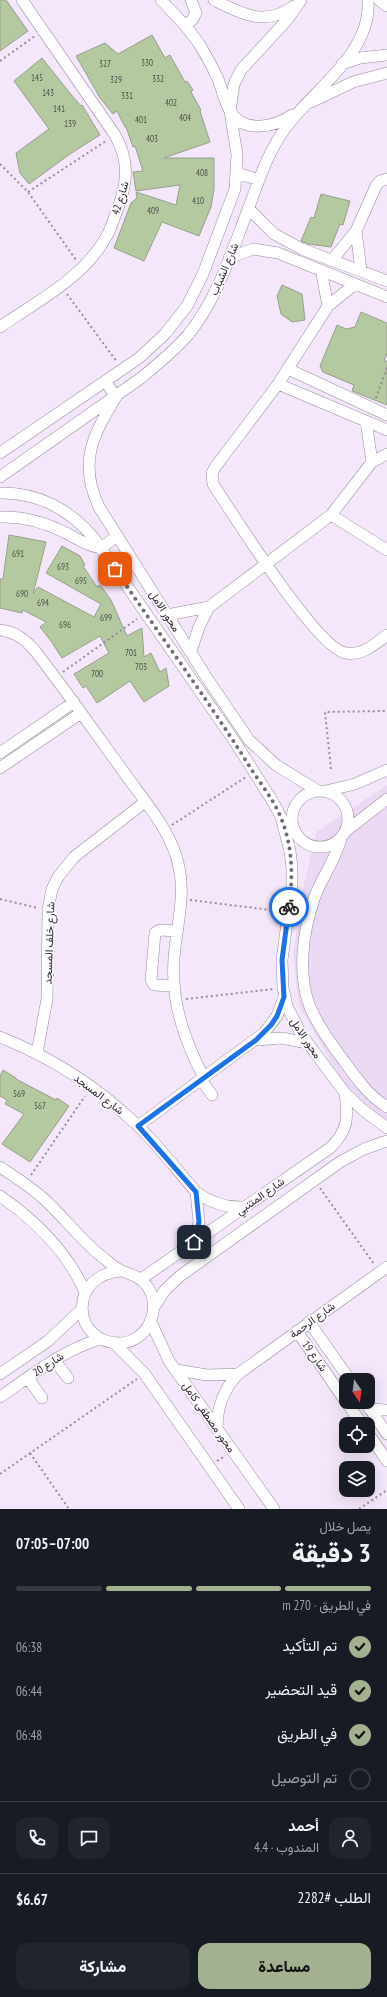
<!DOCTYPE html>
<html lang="ar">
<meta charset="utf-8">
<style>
:root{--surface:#171b24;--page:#20242c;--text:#f1f3f6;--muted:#9ea1a6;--line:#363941;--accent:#a4b190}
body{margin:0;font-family:"PT Sans Narrow",Vazirmatn,sans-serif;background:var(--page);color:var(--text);direction:rtl;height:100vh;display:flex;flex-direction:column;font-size:15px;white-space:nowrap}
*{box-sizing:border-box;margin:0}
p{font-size:13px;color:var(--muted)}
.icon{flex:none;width:22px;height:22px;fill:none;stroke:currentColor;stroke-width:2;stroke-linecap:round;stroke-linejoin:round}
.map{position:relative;height:1509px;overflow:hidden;direction:ltr}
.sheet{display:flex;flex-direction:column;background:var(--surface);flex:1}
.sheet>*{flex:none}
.needle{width:26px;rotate:166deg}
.buttons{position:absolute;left:339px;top:1373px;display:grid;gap:8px}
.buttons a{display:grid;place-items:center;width:36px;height:36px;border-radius:8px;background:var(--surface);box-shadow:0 4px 16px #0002;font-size:20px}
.pin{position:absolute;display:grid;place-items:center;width:34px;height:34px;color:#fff;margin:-17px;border-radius:8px;box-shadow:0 2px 6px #0006}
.courier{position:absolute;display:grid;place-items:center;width:40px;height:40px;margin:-20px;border:3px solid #1a73e8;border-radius:50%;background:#fff;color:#222;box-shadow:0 1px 5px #0007}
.headline em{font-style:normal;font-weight:800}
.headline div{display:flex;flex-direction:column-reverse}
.headline{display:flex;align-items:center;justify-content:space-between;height:68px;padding:0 16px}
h1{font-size:26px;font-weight:800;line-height:30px}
.bar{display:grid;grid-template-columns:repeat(4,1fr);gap:6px 4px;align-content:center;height:48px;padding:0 16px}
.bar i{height:5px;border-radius:3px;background:var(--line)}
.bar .on{background:var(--accent)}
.bar p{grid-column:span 4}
.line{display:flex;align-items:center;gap:10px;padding:0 16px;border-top:1px solid var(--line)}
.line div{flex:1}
.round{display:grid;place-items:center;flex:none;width:42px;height:42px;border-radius:12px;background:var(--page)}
ol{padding:0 16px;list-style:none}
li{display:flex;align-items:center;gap:12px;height:44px}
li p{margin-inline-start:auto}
li .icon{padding:4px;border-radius:50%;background:var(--accent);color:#111;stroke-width:4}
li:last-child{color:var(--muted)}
li i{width:22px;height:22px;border:2px solid var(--line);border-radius:50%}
.primary-button{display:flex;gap:8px;margin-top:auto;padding:8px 16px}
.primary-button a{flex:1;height:46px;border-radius:12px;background:var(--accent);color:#111;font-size:16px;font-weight:800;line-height:46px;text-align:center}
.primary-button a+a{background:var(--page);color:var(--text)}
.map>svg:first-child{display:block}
</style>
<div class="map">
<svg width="387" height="1509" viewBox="0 0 387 1509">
<rect width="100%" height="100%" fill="#f5e7fb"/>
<path fill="#ebd8f2" d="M387,785v339l-44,-42 -44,-76 -6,-52 11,-69 12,-53z"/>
<path fill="#b5c9a0" stroke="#96a08c" d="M0,0h6l22,31 -28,20z
M152,35l13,23 5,-3 15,27 2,-1 6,9 -2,2 10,18 -1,1 10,31 -46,16h50v31l-3,18 -12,29 -37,-14 -18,39 -30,-13 17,-45 6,-5 -1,-6 40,13 4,-20 -44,6 -3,-19 10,-1 -8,-25 -2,1 -7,-20h-1l-8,-16 -4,3 -13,-16 -24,-42 29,-13 13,11z
M42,58l27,34 12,14 1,-1 18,30 -30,19 -41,30 -9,-11 -4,-20 33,-24 -35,-48z
M321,194l29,7 -7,24 -3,-1 -9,23 -23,-3 -7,-3 10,-24 3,1z
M282,285l20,9 3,26 -13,2 -11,-8 -4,-18z
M361,312l26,11v29l-3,9h3v44l-35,-14 2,-6 -31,-13 -3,-6 17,-41 9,4 9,-2z
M9,535l37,7 -13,52 5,-7 56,30 7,-13 -55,-31 16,-27 18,10 5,9 -2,1 14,21 3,-2 11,15 16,36 15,-8 2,29 7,-4 9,19 6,-4 3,18 -25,16 -14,-21 -33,22 -11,-17 -3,2 -9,-14 35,-21 -9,-17 -38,22 -11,-17 -11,-14 6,-5 -23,-12 -1,3 -22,-5v-29h3z
M3,1070l13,8v1l40,21 1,-2 12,8 -39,56 -28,-18 22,-30 -19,-10 2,-4 -7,-4v-20z"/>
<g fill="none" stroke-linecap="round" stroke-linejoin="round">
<g stroke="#978a9c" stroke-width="12">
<path id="minor" d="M161,0c14,15 29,29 40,47 6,10 12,21 17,32 4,10 6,22 12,32 13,23 45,16 62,4
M214,0c28,14 51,27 80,6
M379,0l8,6
M185,25l7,-5 4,-7 -5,-13
M342,64l18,-6 27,-3
M311,102l42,-20 34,-9
M237,173l22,7
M248,208l26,26 28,15 85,32
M356,231l5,39
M229,258l24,-9 25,4 109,44
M332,260l24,-29 20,-45 4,-5 7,-2
M321,270l7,36
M355,284l-27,22 -50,78 -62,82 -4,7 1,11c19,29 105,166 133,169 16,3 29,-9 41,-18
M0,327c37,-26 82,-48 105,-88 6,-9 9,-21 13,-31 10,-27 11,-48 -3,-73l-93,-135
M288,369l99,46
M105,381l11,16c-23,38 -38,65 -17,110l106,168 44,65 27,25 42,26
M278,384l109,46
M366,421l6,41
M0,453l139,-95 26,-24 22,-28 16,-32 32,-85 2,-34 -7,-44 4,-27 7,-14 46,-50 14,-20
M0,477l141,-99c17,-14 33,-27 47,-43 30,-37 44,-84 61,-128 11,-30 21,-61 42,-86 29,-36 81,-71 77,-121
M0,493c37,-1 69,16 93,44l142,205 38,60 8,15 9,34 2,17v17l-10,75 1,28 4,18 14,28 44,59 18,17 24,18
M331,515l56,35
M0,517c22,-1 44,5 64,15 13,6 22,14 37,16l16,-12
M167,615l42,-8 122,-92 41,-53 15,-8
M0,630c16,2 26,10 36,22 30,39 58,79 87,119 21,30 49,60 56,96 6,27 -1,54 -4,81 -6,47 7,88 29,130
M191,651l8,-24 10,-20
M0,753l74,-51
M0,768l81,-55
M292 819a28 28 0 1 1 56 0a28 28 0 1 1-56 0Z
M326,791l29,-7 32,-14
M346,831l41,-32
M341,838c-5,22 -20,40 -27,61 -11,33 -17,75 -4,108 8,19 21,37 34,54 12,17 25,35 43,46
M174,986l-20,-1 -3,-5 4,-47 5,-3 17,1
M0,1037c51,20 98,50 138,89 21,20 39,44 58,66 15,11 30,16 48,15
M256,1040l26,-2 25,5
M37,1053l10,-54 1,-89 4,-21 6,-12 16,-20 71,-55
M201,1080l11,15
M138,1126l126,-93 13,-17 7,-19
M0,1167c15,10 31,20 44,32 21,19 38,43 61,60 5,4 11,10 17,12 10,4 19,6 25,15 16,22 1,56 -27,57 -48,1 -53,-68 1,-72
M0,1196c35,24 68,57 85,96
M194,1242l5,-20 -3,-30
M141,1279l189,-131c19,-18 18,-31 15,-55
M154,1307l11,-17 15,-14 160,-114 24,-13 23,-8
M151,1322l18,39 105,148
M309,1322l41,58
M297,1331l49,71
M114,1343l30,30 95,136
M54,1360l14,18
M176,1370l31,5 31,-1
M0,1374l48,-33 34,-32
M28,1378l14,20
M0,1397c32,-22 63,-47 100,-58
M346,1402l16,22
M365,1402l22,32
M369,1409l18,1
M217,1429c0,-22 6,-39 21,-55l149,-107
M368,1433l19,28"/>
</g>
<path stroke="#978d9b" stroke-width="2" stroke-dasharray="2 3" stroke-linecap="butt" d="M0,61l35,-25
M0,164l28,28 48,68
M28,192l78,-51
M67,294l50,68
M376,398l11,-31
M63,672l74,-53
M331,769l-6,-57 60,-1
M172,825l74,-48
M0,899l38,9
M190,900l89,11
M186,999l88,-10
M31,1175l54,-79
M320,1188l54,76
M30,1453l39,56
M217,1461l8,-5
M0,1474l137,-95
M359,1509l28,-19"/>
<use href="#minor" stroke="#fff" stroke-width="11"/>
</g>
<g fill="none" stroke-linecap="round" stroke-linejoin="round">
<path stroke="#726a76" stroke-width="4" stroke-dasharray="0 7.2" d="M115,569c44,65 91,128 133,195 11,18 25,34 33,54 12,29 12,59 8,89"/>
<path stroke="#1a73e8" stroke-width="5" d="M194,1242l5,-20 -3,-30 -58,-66 118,-86 15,-15 6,-9 7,-19 -2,-37 7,-53"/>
</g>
<g text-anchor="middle" stroke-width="3.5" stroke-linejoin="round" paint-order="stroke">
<g font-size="9" fill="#4e4f4a">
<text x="147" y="66">330</text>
<text x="105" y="67">327</text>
<text x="37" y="81">145</text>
<text x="158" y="82">332</text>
<text x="116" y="83">329</text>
<text x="48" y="96">143</text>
<text x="127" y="99">331</text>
<text x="171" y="106">402</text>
<text x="59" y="112">141</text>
<text x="185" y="121">404</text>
<text x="141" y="123">401</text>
<text x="70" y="127">139</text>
<text x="152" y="142">403</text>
<text x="202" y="176">408</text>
<text x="198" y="204">410</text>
<text x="153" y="214">409</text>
<text x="18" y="557">691</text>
<text x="63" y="570">693</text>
<text x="81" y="584">695</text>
<text x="22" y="597">690</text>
<text x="43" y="606">694</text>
<text x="106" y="621">699</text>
<text x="65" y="628">696</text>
<text x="131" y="656">701</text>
<text x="141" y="670">703</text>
<text x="97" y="677">700</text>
<text x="19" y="1097">569</text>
<text x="40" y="1109">567</text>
</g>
<g font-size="11" fill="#2c262e" stroke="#fcf9fd">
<text transform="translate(120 198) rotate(-73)" y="4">شارع 42</text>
<text transform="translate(224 269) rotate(-67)" y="4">شارع الشباب</text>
<text transform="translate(165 611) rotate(57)" y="4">محور الامل</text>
<text transform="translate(49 943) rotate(-88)" y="4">شارع خلف المسجد</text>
<text transform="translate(306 1038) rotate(56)" y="4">محور الامل</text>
<text transform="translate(99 1094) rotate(37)" y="4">شارع المسجد</text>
<text transform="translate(260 1196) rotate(-35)" y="4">شارع المتنبي</text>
<text transform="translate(312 1320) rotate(-36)" y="4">شارع الرحمة</text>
<text transform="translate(315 1356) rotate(55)" y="4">شارع 19</text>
<text transform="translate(48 1364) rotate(-33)" y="4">شارع 20</text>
<text transform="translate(209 1417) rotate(55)" y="4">محور مصطفى كامل</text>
</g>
</g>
</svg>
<div class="buttons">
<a><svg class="needle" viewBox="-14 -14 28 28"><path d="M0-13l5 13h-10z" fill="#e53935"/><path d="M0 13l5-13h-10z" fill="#9ea1a6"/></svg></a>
<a><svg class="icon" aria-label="locate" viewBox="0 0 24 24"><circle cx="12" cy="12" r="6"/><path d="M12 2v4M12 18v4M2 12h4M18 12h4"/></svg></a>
<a><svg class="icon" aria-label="layers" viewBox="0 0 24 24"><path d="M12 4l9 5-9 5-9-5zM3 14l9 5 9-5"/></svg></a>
</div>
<div class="pin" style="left:115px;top:569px;background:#ea580c"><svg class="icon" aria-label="bag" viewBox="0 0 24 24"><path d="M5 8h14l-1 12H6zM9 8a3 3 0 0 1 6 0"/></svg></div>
<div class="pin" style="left:194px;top:1242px;background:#1f2937"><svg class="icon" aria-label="home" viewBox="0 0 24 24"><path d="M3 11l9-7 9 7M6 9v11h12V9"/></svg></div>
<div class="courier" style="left:289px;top:907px"><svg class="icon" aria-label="bike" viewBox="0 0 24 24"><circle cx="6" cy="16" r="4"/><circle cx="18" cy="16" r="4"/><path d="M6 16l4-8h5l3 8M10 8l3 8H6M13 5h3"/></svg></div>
</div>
<section class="sheet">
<div class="headline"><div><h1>3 دقيقة</h1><p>يصل خلال</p></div><em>07:00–07:05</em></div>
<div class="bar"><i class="on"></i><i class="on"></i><i class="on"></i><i></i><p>في الطريق · 270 m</p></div>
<ol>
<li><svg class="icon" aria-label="check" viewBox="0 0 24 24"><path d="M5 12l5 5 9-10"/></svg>تم التأكيد<p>06:38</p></li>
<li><svg class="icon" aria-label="check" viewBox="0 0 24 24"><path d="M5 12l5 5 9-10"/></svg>قيد التحضير<p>06:44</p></li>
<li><svg class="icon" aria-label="check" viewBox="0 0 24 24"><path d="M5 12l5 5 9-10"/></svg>في الطريق<p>06:48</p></li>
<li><i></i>تم التوصيل</li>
</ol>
<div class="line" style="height:72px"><a class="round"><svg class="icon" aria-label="person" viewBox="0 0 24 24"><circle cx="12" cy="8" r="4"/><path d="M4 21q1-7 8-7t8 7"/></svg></a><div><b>أحمد</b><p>المندوب · 4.4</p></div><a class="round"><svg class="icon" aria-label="chat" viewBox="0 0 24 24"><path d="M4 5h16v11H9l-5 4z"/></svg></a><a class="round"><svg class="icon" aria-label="phone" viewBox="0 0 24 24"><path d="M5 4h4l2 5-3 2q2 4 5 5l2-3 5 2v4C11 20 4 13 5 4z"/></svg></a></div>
<div class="line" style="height:52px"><div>الطلب #2282</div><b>$6.67</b></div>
<div class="primary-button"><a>مساعدة</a><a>مشاركة</a></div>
</section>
